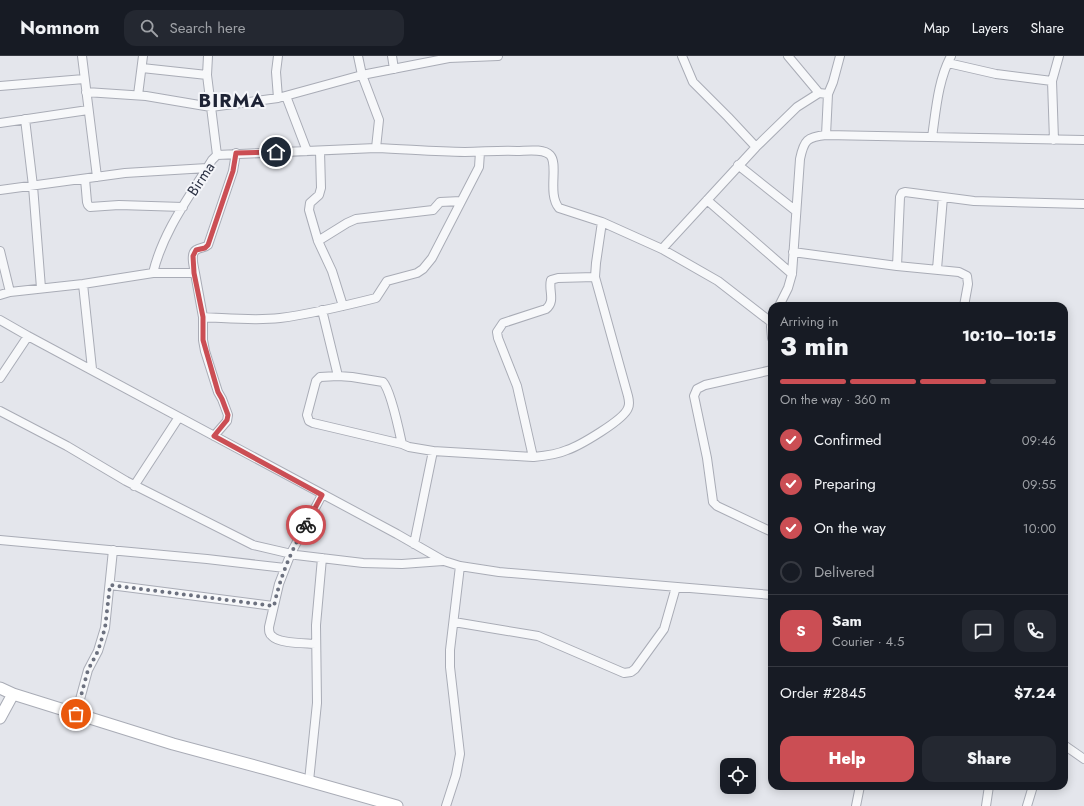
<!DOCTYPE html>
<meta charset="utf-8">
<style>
:root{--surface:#171b24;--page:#242831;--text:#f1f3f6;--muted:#9ea1a6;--line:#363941;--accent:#cb4e54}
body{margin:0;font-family:Jost,sans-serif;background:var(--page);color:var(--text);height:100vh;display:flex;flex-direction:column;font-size:15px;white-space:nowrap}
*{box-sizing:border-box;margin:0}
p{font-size:13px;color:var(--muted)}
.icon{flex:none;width:22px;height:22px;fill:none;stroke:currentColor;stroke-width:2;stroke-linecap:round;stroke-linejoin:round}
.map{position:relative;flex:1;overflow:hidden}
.drawer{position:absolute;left:768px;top:246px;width:300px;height:488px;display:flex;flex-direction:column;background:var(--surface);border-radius:12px;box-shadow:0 2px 10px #0003}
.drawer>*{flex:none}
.buttons{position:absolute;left:720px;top:702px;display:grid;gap:8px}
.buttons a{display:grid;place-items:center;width:36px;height:36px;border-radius:8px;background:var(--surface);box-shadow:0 2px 10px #0003;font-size:20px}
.pin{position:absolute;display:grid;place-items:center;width:34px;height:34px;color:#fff;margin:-17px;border:2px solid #fff;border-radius:50%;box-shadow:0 1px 4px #0007}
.courier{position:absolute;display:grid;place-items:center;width:40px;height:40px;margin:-20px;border:3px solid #cb4e54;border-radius:50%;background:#fff;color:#222;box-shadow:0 1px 5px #0007}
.overview em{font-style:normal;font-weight:800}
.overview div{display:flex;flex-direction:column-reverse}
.overview{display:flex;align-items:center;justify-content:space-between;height:68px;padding:0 12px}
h1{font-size:26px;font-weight:800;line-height:30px}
.bar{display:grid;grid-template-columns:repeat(4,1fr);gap:6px 4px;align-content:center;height:48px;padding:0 12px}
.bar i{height:5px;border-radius:3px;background:var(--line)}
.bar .selected{background:var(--accent)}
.bar p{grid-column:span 4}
.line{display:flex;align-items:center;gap:10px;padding:0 12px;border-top:1px solid var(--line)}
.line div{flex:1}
.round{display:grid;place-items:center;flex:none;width:42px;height:42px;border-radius:12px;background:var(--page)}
ol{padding:0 12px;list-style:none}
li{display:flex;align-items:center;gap:12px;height:44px}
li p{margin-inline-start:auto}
li .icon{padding:4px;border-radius:50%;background:var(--accent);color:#fff;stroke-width:4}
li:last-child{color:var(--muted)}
li i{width:22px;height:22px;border:2px solid var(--line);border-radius:50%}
.button{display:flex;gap:8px;margin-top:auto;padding:8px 12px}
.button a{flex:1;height:46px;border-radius:12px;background:var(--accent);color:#fff;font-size:16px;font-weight:800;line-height:46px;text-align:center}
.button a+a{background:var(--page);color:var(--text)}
header{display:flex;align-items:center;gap:24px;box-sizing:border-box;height:56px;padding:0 20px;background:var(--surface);border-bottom:1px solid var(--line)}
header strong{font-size:19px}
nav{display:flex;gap:22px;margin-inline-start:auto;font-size:14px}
.search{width:280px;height:36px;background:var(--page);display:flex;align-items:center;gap:10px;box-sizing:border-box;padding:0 14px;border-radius:12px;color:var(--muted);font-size:15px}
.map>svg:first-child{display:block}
</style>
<header>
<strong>Nomnom</strong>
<div class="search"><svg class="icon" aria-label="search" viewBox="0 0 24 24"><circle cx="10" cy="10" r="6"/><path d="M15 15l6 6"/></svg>Search here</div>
<nav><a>Map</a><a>Layers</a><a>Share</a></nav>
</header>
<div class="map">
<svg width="1084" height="750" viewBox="0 0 1084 750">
<rect width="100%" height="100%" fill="#e4e6ec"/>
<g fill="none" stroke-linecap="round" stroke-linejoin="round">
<g stroke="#a9acb6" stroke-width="10">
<path id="minor" d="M82,0l15,121
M208,0l-1,19 10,80
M278,0l-2,16 2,26
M392,0l2,13
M682,0l11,26 35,35 28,30 41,-40 22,-14 9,1
M788,0l31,37
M948,7l48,11 56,7
M142,12l65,7
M0,30l84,-7
M86,36l60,4 65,11 67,-9 84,-23 87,-17 49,-2
M138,39l5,-39
M286,40l21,55
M25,63l8,67 8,102
M0,67l88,-13
M826,79l2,-41 5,-12 7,-26
M932,81c4,-27 6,-57 19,-81
M1054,84l-2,-59 7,-25
M376,92c30,1 59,4 89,4 17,0 35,-2 52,-1 9,0 26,-3 33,4 9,9 -3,39 9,53l43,14 60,27 56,32 53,41
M320,95l1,37 -2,7 -9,8 -1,7 9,31 14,30 11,35
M738,109l58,46
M85,123l2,23 1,3 2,2 29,-2 64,2
M0,134l125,-17 82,-5
M707,144l85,74
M318,185l29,-18 9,-4 77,-9 7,-8 21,-1
M662,193l94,-102
M0,195l10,41
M793,196l104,14 62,6 8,4 1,8 -4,22
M897,210l3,-69 2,-4 3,-1 69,9 110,3
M937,213l6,-72
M153,217h42c-1,-6 -5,-19 1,-23 4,-3 9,-2 12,-5l25,-74 3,-18
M195,217l8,44v23l2,11 13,41 4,7 6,16 -1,6 -13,15
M83,228l9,85
M0,239l10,-3 73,-8 70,-11c10,-42 37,-77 59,-113l5,-5 159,-7 3,-28 -17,-45 -4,-19
M779,250l9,-18 4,-14 8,-115c4,-19 7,-22 26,-24l258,5
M322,254l16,66 14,1 31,5c8,9 16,48 19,62l7,3 24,4 100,6c11,-1 23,-2 34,-7 12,-4 57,-30 61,-42 2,-4 1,-8 0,-12l-33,-119 1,-14 6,-41
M203,261c25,1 51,4 77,1 32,-4 64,-12 96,-20l11,-17 30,-8 6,-4 9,-11 47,-91 1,-15
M772,262l-1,9 1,11
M0,264l28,16 369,198 47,27 16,5 39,6 273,23
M772,314l-67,15 -8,4 -3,7 13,62 6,44 4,4 55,26
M338,320l-18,1 -4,4 -9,34 2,6 4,2 89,21
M0,322l28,-42
M0,355l67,35 59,35 127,64 43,10 67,8 39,1 41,-3
M533,401l-16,-71 -19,-48 -1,-6 6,-9 43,-14c10,-8 2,-19 5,-29l7,-2 37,-1
M134,430l45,-69
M0,484l207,19 78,9
M414,488l19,-93
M110,529l163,21
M454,566l84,14 86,37 7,-1 4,-3 29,-40 12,-42
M316,588c-10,-1 -37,0 -44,-8 -3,-2 -3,-5 -3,-9l10,-43 12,-31 31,-58
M76,658l12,-44 10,-19 7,-23 8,-78
M1064,689l20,14
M309,725l8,-78 -1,-78 6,-67
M446,750l10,-31 4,-21 -10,-87v-17l10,-84
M856,750l4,-20
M986,750l3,-20
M1027,750l6,-20"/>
</g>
<g stroke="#a9acb6" stroke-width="13">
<path id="secondary" d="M0,632l13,6 160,50 93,25 131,37
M0,662l13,-24"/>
</g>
<use href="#minor" stroke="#f7f8fa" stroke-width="8"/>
<use href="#secondary" stroke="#fff" stroke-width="11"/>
</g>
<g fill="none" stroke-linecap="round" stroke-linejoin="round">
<path stroke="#6c717f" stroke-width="4" stroke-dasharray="0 7.2" d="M76,658l12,-44 10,-19 7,-23 5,-43 164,21c6,-29 17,-55 32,-81"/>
<path stroke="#cb4e54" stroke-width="5" d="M276,96l-40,1 -3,18 -25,74 -3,3 -9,2 -3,6 1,17 9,44v23l15,52 4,7 6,16 -1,5 -13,16 108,59 -16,30"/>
</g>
<g text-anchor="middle" stroke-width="4" stroke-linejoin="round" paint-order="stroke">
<g font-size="15" fill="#2c3244" stroke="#f4f5f9">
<text transform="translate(201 123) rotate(-57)" y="5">Birma</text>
</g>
<g font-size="19" font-weight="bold" letter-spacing="1" fill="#1e2335" stroke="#f4f5f9">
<text x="232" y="51">BIRMA</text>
</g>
</g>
</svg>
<div class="buttons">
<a><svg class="icon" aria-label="locate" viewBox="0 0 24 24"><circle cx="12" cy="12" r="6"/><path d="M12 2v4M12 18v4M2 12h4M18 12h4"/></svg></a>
</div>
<div class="pin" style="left:76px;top:658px;background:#ea580c"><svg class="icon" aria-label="bag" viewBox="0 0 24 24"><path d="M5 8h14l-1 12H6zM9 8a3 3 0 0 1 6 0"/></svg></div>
<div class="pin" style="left:276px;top:96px;background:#1f2937"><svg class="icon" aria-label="home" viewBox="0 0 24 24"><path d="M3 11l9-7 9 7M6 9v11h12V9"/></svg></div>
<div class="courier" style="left:306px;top:469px"><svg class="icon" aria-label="bike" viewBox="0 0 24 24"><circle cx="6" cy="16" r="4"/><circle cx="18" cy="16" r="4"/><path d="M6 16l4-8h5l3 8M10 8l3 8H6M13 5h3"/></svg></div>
<section class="drawer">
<div class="overview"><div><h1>3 min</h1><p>Arriving in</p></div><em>10:10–10:15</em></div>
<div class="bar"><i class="selected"></i><i class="selected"></i><i class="selected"></i><i></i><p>On the way · 360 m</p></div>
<ol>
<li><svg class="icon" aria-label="check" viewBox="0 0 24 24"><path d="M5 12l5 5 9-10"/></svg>Confirmed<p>09:46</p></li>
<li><svg class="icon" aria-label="check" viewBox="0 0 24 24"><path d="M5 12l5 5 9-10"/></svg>Preparing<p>09:55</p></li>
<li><svg class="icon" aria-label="check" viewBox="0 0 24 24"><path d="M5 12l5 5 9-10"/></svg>On the way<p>10:00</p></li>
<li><i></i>Delivered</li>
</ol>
<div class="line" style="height:72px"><b class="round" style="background:var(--accent);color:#fff">S</b><div><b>Sam</b><p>Courier · 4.5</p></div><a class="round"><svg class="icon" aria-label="chat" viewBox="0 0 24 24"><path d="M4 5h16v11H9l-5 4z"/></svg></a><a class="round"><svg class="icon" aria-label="phone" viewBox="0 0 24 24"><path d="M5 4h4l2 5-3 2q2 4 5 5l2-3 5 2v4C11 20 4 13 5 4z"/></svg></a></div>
<div class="line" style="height:52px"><div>Order #2845</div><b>$7.24</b></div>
<div class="button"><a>Help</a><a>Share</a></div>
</section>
</div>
